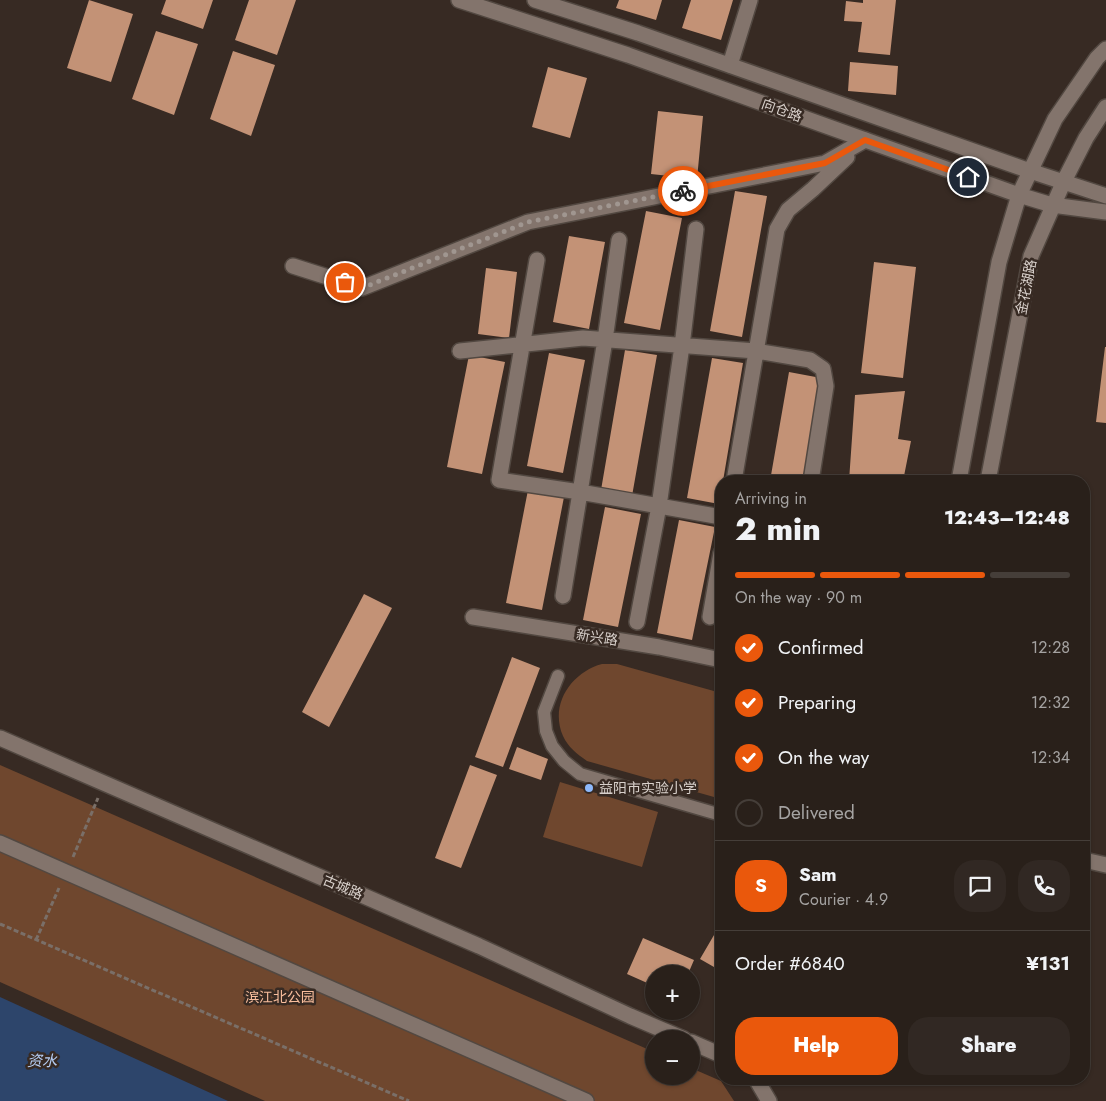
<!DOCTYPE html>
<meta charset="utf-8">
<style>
:root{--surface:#29201a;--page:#312823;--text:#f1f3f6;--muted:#a5a3a2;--line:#453e39;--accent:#ea580c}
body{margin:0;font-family:Jost,"Noto Sans SC",sans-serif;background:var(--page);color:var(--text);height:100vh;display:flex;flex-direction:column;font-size:19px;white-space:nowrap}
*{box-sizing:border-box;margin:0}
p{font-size:16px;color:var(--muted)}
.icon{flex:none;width:28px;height:28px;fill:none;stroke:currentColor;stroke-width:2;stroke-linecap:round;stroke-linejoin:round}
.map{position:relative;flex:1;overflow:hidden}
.drawer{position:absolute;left:715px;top:475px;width:375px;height:610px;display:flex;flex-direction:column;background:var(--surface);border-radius:20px;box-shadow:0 1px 4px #0004,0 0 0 1px var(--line)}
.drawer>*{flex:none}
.controls{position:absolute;left:645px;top:965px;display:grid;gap:10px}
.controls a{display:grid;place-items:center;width:55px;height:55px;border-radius:50%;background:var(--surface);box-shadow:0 1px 4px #0004,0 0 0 1px var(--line);font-size:25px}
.pin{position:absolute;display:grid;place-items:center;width:42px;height:42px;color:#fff;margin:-21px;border:2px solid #fff;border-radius:50%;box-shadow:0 1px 5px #0007}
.courier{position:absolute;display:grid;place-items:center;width:50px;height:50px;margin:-25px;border:4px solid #ea580c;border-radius:50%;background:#fff;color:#222;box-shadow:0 1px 6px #0007}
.headline em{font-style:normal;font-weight:800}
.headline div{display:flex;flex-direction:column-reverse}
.headline{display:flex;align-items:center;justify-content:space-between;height:85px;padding:0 20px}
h1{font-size:32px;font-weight:800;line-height:38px}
.bar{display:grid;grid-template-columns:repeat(4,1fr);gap:8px 5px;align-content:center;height:60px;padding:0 20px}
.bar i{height:6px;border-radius:4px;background:var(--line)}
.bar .current{background:var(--accent)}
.bar p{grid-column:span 4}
.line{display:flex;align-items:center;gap:12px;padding:0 20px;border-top:1px solid var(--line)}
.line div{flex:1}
.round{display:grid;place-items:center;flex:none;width:52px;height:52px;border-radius:20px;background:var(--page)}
ol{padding:0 20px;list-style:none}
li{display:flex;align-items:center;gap:15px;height:55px}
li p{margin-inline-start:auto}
li .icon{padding:5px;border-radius:50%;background:var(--accent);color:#fff;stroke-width:4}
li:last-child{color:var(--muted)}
li i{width:28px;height:28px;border:2px solid var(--line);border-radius:50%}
.button{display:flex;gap:10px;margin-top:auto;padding:10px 20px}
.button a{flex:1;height:58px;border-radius:20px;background:var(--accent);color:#fff;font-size:20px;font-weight:800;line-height:58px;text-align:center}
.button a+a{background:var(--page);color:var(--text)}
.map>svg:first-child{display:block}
</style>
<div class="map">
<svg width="1106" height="1101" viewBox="0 0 1106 1101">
<rect width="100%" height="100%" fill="#372a23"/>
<path fill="#6f472e" d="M602,664h15l104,29v106l-134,-38c-10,-7 -19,-14 -24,-25 -14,-32 9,-64 39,-72z
M0,765l654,287v24h37v-8l30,13 13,20h-469l-265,-119z
M560,782l98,30 -16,55 -99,-30z"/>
<path fill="#2d456b" d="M0,997l228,104h-228z"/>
<path fill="#c39276" d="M89,0l44,14 -22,68 -44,-14z
M166,0h47l-10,29 -42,-15z
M249,0h47l-19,55 -42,-15z
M619,0h43l-6,20 -40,-12z
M691,0h42l-12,40 -39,-12z
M863,0h33l-6,55 -32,-3 4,-30 -18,-1 2,-20 17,2z
M156,31l42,13 -24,71 -42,-16z
M233,51l42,14 -24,71 -41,-17z
M850,62l48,4 -2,29 -48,-4z
M548,67l39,11 -17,60 -38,-11z
M658,111l45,5 -6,63 -46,-5z
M735,191l32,5 -25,141 -32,-6z
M646,211l36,7 -22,112 -36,-7z
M569,236l36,6 -16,87 -36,-7z
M874,262l42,5 -13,111 -42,-5z
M486,268l31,4 -8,66 -31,-4z
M1105,347h1v76l-10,-1z
M625,350l32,5 -25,141 -31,-6z
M549,353l36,7 -22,113 -36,-7z
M469,355l36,7 -23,112 -35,-7z
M712,358l31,5 -20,118h-2l-2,23 -32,-6z
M789,372l32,6 -18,103h-33z
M905,391l-7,48 13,2 -8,40h-54l6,-86z
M528,490l36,7 -22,113 -36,-7z
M605,507l36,7 -23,113 -35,-7z
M679,520l36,7 -23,113 -35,-7z
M364,594l28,14 -63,119 -27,-15z
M512,657l28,11 -37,99 -28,-10z
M517,747l31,12 -7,21 -32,-11z
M470,765l27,10 -36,93 -26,-10z
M721,923v48l-21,-12z
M643,938l51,22 -6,14h-34v12l-27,-12z"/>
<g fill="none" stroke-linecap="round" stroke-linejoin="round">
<g stroke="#524841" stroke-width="15">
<path id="lane" d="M558,676l-14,36 2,19 6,15 12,15 16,13 141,41"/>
</g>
<g stroke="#524841" stroke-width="18">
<path id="street" d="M730,65l20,-65
M537,260l-38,220 81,12 141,25
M293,266l69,22 166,-66 297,-59 40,-23
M460,351l123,-13 173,13 54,9 13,9 3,17 -15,95
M734,481l43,-252 11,-19 25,-21 34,-32
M563,596l42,-256 14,-100
M473,617l186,30 62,13
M710,617l11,-64
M637,622l22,-116 23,-160 14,-117
M0,843l586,258
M756,1079l13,22"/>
</g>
<g stroke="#524841" stroke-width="18">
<path id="secondary" d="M459,0l169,55 391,140 33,10 54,7
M535,0l103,33 392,138 76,25
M959,481l40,-219 20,-67 36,-76 42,-61 9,-9
M988,481l43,-225 33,-75 22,-43 20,-31
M0,738l479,208 151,70 54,23
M1084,860l22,5
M691,1042l30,13"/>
</g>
<path stroke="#7a6f68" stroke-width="3" stroke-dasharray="5 2.5" stroke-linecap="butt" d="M73,857l25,-59
M0,924l409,177
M36,940l23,-52"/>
<use href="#lane" stroke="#83746c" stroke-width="12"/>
<use href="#street" stroke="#83746c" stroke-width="15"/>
<use href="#secondary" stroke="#83746c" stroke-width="15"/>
</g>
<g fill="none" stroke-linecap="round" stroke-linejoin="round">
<path stroke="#a09690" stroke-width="5" stroke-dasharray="0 9" d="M345,282l17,6 166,-66 155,-31"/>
<path stroke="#ea580c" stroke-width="6" d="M683,191l142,-28 40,-23 103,37"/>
</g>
<circle fill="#8db9fc" stroke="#372a23" stroke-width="2" cx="589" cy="788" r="5"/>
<g text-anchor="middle" stroke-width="5" stroke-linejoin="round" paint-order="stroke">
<g font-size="14" fill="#d8d0cb" stroke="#372a23">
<text transform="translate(782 110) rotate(20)" y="5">向仓路</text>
<text transform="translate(1026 287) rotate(-79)" y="5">金花湖路</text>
<text transform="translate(597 637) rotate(9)" y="5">新兴路</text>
<text transform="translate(343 887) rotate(23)" y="5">古城路</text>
</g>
<g font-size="14" fill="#d8d0cb" stroke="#372a23" text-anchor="start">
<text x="599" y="793">益阳市实验小学</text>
</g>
<g font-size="14" fill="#f8bd9c" stroke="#372a23">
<text x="280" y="1002">滨江北公园</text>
</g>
<g font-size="15" font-style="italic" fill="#b6cff6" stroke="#372a23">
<text x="42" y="1066">资水</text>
</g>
</g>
</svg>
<div class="controls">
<a>+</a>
<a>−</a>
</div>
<div class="pin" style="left:345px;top:282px;background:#ea580c"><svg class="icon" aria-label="bag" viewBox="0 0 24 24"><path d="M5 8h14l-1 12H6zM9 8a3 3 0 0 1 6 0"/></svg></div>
<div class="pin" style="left:968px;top:177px;background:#1f2937"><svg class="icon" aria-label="home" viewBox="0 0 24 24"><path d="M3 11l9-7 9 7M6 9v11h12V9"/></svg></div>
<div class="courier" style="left:683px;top:191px"><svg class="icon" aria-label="bike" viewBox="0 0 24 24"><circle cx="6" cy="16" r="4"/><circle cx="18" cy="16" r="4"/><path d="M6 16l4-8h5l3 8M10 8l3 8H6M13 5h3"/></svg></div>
<section class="drawer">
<div class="headline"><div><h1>2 min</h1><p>Arriving in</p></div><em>12:43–12:48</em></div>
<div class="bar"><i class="current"></i><i class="current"></i><i class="current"></i><i></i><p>On the way · 90 m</p></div>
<ol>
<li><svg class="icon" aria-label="check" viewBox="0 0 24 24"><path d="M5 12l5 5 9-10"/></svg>Confirmed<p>12:28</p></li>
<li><svg class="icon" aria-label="check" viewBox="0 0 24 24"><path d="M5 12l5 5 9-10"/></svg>Preparing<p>12:32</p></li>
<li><svg class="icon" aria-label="check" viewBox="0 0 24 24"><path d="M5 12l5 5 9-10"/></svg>On the way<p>12:34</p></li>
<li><i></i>Delivered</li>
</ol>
<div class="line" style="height:90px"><b class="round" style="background:var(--accent);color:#fff">S</b><div><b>Sam</b><p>Courier · 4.9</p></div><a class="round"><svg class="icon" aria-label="chat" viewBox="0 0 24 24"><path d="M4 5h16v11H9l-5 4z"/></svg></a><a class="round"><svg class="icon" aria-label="phone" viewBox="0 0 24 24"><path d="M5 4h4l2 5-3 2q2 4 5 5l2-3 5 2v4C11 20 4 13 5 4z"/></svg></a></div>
<div class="line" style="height:65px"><div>Order #6840</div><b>¥131</b></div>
<div class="button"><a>Help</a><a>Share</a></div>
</section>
</div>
